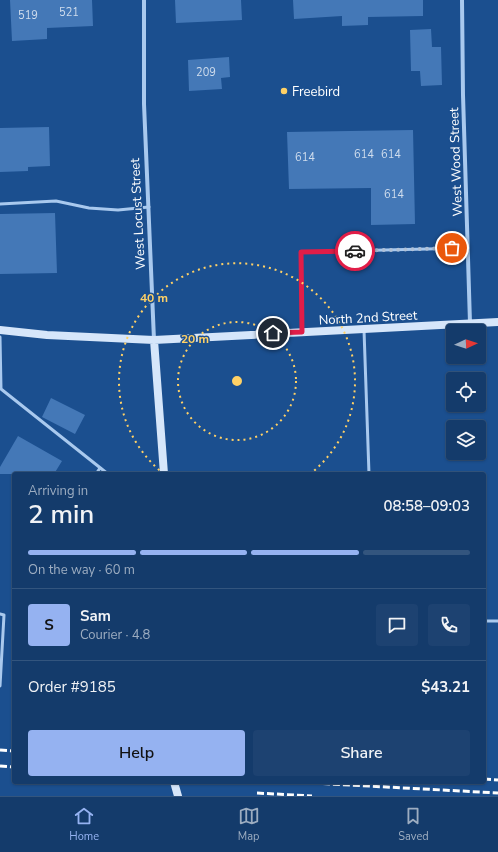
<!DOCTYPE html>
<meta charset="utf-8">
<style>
:root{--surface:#143b6b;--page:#1d4271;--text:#f1f3f6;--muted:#9dadc1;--line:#33557e;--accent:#95b2f1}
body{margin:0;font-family:"Nunito Sans",sans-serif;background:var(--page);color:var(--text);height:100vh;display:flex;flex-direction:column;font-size:15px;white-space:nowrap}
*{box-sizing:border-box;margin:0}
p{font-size:13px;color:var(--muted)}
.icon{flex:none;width:22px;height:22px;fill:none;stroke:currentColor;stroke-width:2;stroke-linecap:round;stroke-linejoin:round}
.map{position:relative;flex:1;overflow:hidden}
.panel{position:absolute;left:12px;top:472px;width:474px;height:312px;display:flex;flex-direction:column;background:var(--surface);border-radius:4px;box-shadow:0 1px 3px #0004,0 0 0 1px var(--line)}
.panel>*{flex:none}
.needle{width:26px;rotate:87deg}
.controls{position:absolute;left:446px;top:324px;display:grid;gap:8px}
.controls a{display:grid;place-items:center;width:40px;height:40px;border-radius:4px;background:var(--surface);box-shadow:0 1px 3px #0004,0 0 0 1px var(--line);font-size:20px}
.pin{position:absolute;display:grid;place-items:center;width:34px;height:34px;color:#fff;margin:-17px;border:2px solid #fff;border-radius:50%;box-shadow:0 1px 4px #0007}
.courier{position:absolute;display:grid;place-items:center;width:40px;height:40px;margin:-20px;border:3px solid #e11d48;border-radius:50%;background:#fff;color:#222;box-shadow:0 1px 5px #0007}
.overview em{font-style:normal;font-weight:600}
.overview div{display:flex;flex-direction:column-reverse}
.overview{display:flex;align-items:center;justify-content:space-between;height:68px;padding:0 16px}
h1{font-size:26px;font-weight:600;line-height:30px}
.bar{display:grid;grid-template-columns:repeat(4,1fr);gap:6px 4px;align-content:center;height:48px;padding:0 16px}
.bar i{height:5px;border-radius:3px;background:var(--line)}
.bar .selected{background:var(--accent)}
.bar p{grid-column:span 4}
.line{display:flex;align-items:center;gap:10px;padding:0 16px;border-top:1px solid var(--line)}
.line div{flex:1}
.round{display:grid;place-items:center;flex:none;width:42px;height:42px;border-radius:4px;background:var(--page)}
.cta{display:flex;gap:8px;margin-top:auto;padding:8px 16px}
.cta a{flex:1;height:46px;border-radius:4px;background:var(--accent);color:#111;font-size:16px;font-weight:600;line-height:46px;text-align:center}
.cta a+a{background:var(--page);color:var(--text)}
.tab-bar{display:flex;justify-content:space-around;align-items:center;height:56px;border-top:1px solid var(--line);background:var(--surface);font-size:11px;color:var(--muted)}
.tab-bar a{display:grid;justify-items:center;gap:2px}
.tab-bar .selected{color:var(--accent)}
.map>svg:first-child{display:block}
</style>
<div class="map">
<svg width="498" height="796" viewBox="0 0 498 796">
<rect width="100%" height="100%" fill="#1b4f8f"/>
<path fill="#4478b7" d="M10,0h82l1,26 -46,2v11l-35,2z
M175,0h66l1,20 -66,3z
M293,0h130v16l-55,1v8l-26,1v-10l-48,3z
M431,29l1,18h9l1,38 -21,1 -1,-15h-9l-1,-41z
M229,57l1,20 -9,1 1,11 -33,2 -1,-31z
M49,127l1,39 -22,1v4l-28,1v-44z
M413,130l2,94 -44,1v-37l-82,1 -2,-57z
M55,213l2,60 -57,1v-60z
M51,398l34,17 -10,19 -33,-17z
M18,436l44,25 -8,13h-54v-7z"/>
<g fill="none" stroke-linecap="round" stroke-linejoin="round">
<path stroke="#a9c9ee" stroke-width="3" d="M0,204l56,-3 33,7 29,2 31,-3
M364,330l5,144
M302,332l-1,-80 167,-4
M0,337l1,52 107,85
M96,474l4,-6
M0,614l4,1 -4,71
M484,621h14"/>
<path stroke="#a9c9ee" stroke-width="4" d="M144,0v104l10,236
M462,0l1,95 7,228"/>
<path stroke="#d6e6fa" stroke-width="8" d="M0,330l47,5 107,5 344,-18
M154,340l10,134
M174,782l4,14"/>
<path stroke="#fff" stroke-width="3" stroke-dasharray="7 3" stroke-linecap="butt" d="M0,750l14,1
M0,766l14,1
M484,779l14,1
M293,782l205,11
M257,793l55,3"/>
</g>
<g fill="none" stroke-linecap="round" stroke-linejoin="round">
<path stroke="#afc1d8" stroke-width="4" stroke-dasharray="0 7.2" d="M355,251l97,-3"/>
<path stroke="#e11d48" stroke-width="5" d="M273,333l29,-1 -1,-80 54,-1"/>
</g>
<g fill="none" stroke="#ffd166" stroke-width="2" stroke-dasharray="2 4">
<circle cx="237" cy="381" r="59"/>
<path d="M164 474A118 118 0 1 1 310 474"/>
</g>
<circle fill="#ffd166" stroke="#1b4f8f" stroke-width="1.5" cx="284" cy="91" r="4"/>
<g text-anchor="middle" stroke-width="3" stroke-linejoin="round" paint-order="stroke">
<g font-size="11" fill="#d0dded">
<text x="69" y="16">521</text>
<text x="28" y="19">519</text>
<text x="206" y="76">209</text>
<text x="364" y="158">614</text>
<text x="391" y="158">614</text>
<text x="305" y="161">614</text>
<text x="394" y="198">614</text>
</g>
<g font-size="13" fill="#fff" stroke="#1b4f8f" text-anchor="start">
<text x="292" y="96">Freebird</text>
</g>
<g font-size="13" fill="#fff" stroke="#1b4f8f">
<text transform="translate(455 162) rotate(-92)" y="5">West Wood Street</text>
<text transform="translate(137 214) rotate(-93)" y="5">West Locust Street</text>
<text transform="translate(368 317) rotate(-3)" y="5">North 2nd Street</text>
</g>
</g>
<circle cx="237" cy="381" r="6" fill="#ffd166" stroke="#1b4f8f" stroke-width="2"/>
<g font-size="12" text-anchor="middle" font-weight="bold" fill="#ffd166" stroke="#1b4f8f" stroke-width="3" stroke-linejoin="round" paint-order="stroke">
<text x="154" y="302">40 m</text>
<text x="195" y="343">20 m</text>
</g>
</svg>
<div class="controls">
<a><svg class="needle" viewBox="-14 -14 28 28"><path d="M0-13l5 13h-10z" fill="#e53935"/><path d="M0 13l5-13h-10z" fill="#9dadc1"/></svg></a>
<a><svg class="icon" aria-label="locate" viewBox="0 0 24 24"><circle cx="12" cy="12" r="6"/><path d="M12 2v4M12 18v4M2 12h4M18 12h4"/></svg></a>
<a><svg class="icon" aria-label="layers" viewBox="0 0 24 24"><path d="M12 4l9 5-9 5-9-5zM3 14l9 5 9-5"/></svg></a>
</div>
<div class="pin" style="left:452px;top:248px;background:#ea580c"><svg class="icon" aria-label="bag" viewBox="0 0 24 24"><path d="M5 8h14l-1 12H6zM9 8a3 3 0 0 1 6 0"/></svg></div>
<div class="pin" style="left:273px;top:333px;background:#1f2937"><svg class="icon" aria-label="home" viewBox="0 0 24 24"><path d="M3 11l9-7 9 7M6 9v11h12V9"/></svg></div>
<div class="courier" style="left:355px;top:251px"><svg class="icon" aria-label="car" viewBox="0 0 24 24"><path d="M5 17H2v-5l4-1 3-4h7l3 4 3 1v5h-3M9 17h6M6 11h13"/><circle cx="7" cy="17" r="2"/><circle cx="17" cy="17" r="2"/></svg></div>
<section class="panel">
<div class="overview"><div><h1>2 min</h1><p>Arriving in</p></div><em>08:58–09:03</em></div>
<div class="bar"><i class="selected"></i><i class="selected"></i><i class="selected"></i><i></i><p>On the way · 60 m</p></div>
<div class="line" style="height:72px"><b class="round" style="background:var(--accent);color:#111">S</b><div><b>Sam</b><p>Courier · 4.8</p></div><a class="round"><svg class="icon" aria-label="chat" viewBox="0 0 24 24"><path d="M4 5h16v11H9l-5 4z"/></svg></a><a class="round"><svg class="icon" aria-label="phone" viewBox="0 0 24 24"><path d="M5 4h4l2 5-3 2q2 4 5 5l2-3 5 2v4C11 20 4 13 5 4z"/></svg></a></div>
<div class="line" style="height:52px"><div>Order #9185</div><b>$43.21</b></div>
<div class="cta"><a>Help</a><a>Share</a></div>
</section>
</div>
<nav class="tab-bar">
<a class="selected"><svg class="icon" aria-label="home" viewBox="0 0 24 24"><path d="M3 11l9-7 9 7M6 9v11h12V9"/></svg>Home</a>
<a><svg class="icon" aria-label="map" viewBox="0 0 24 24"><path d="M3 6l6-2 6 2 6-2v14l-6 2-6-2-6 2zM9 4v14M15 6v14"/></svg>Map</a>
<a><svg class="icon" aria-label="saved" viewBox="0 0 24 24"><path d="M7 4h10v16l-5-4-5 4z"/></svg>Saved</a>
</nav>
